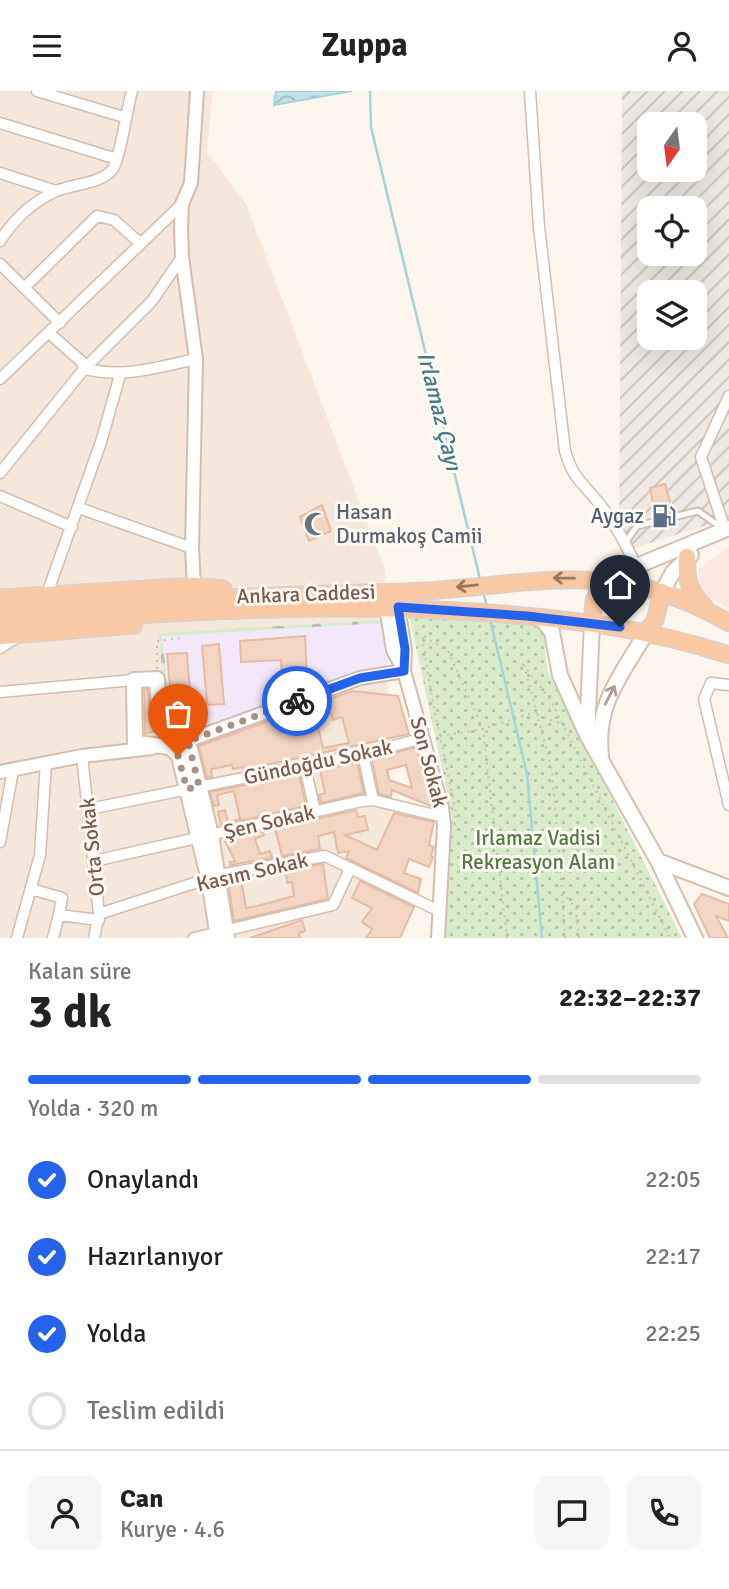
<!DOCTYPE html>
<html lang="tr">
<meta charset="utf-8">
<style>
:root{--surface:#fff;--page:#f6f6f6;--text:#222;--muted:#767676;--line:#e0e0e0;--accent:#2563eb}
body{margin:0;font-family:Signika,sans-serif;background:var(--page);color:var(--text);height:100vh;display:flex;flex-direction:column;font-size:26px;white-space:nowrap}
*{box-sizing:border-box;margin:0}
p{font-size:23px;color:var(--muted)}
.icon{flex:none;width:38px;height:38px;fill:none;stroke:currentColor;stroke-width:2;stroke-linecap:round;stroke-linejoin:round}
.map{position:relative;height:847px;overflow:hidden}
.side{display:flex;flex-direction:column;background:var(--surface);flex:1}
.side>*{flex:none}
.needle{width:46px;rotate:194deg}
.fabs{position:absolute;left:637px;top:21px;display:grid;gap:14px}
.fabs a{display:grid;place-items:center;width:70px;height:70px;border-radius:14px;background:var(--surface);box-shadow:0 7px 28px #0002;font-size:35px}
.pin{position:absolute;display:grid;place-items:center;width:60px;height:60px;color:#fff;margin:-72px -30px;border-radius:50% 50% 50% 0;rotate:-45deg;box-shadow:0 0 7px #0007}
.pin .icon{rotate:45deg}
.courier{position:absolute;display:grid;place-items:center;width:70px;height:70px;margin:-35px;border:5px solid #2563eb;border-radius:50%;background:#fff;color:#222;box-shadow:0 2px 9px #0007}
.overview em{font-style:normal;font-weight:800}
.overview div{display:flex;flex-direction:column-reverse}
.overview{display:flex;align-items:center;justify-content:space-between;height:119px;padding:0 28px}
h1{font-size:46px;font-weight:800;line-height:52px}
.bar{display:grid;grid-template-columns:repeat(4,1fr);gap:10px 7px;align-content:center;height:84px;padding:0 28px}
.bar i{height:9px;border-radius:5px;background:var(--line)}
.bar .active{background:var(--accent)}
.bar p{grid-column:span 4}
.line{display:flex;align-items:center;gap:18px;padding:0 28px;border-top:2px solid var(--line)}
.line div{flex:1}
.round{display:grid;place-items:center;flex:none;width:74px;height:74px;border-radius:14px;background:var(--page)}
ol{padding:0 28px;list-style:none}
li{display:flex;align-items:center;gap:21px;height:77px}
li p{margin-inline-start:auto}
li .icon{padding:7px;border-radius:50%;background:var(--accent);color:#fff;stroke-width:4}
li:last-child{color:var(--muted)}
li i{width:38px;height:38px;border:4px solid var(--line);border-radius:50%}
header{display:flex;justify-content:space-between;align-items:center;height:91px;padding:0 28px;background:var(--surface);font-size:32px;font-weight:800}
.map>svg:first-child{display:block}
</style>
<header><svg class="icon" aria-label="menu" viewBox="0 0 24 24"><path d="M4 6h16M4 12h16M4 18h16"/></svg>Zuppa<svg class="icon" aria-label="person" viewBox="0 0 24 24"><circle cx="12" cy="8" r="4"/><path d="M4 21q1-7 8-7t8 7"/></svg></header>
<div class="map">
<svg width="729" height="847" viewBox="0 0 729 847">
<defs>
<pattern id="industrial-furrows" width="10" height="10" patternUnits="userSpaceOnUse" patternTransform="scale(1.75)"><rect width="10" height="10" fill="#efe9e4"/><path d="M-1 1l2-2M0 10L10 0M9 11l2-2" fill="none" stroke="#c7c0bb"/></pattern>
<pattern id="forest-firs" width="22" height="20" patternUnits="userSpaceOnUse" patternTransform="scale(1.75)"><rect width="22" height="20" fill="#d8ecc9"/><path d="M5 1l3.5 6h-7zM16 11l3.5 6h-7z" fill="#b4c2a5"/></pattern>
<pattern id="park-dots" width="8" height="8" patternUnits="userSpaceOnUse" patternTransform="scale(1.75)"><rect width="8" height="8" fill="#d8ecc9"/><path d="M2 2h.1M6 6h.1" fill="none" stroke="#b4c2a5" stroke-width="1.8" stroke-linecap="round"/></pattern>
<pattern id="water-waves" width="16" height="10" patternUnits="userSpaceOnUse" patternTransform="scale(1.75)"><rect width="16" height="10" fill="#bfe3e8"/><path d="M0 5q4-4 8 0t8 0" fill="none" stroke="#a0bbbe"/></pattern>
</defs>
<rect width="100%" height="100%" fill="#fdf6ec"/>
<path fill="#f5e8da" d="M0,0h213l-6,60 39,53 139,366 9,368h-394z"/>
<path fill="#fde8e0" d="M729,455v62l-28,-16 -3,-23z"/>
<path fill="url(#industrial-furrows)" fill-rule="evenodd" d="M622,0h107v427l-110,35zM649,33h46v46h-46zM649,117h46v46h-46zM649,201h46v46h-46z"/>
<path fill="#f3e8fa" d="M381,529l8,43 -201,73 -21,-26 -9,-77z"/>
<path fill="url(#forest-firs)" d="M381,529v3l-219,13 8,73 8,11 -2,1 -9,-11 -9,-77z"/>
<path fill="url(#park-dots)" d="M409,524l128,10 7,4 3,41 135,268h-239l9,-123z"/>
<path fill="url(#water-waves)" stroke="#a5d3da" stroke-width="2" d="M276,0h76l-78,14z"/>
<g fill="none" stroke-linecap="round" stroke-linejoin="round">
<path stroke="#a5d3da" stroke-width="2.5" d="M370,0l1,36 109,452
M483,501l4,14
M490,528l37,155 15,164"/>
</g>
<path fill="#f3d5c3" stroke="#e6bba3" stroke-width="2" fill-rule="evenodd" d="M665,393l8,28 -18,4 -5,-28z
M322,414l9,26 -22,10 -9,-24z
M305,545l2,43 -25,1 -1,-20 -40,2 -1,-21z
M219,553l5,60 -17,1 -5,-59z
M187,562l4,54 -19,1 -5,-54z
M144,598h4l2,22 12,18 -17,5z
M352,600l46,5 11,38 -166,36v-3l-10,2 -1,-4 -21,4 1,8 -5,1 -8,-32zM331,622l2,7 9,-3 7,26 -26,5 -7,-29z
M416,656l17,60 -41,-17 -1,7 -12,-3 -7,-35zM406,674l2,8 4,15 -23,-8 -2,-10z
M357,672l7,30 -43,10 -2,-8 6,-2 -5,-23z
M299,683l7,32 -85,19 -3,-13 7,-2 3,12 12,-3 -6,-28 -17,4 2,10 -5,1 -4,-14z
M356,719l2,7 7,-1 3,14 -23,5 32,15 17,-37 40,9 -5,23 5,2 -3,9 2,1 -4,10 -20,-8 -5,14 17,6 -3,14 -72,-35 3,-7 -11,2 -4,-21 -16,4 2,13 -38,7 -7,-28z
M262,740l2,4 -9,4 5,15 10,-3 2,7 -42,7v-3l5,-1 -11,-22z
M323,773l5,35 -94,22 -6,-40 13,-2 5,29 11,-2 37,-10 -2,-14 -5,1 -1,-13z
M360,790l54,26 -14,31h-34l6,-9 -10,-7 10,-14 -20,-10z
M702,803l27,10v17l-13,-5 12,22h-18l-16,-34z
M302,829l3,11 -6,2 1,5h-50z"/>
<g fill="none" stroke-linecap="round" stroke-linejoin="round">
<g stroke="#d1beb0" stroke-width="9">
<path id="service" d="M625,452l12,-17 61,-15 24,17"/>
</g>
<g stroke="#d1beb0" stroke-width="13">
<path id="minor" d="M37,0l87,26
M530,0l9,136 26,224c8,27 16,30 33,51 15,18 27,40 37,62
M0,32l117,36
M0,82l56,18
M0,150c14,-22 33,-39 56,-50 17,-7 44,-7 56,-21 8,-9 15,-63 20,-79
M0,173l60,59
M24,197l73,-72 17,4 26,23
M49,242l33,29 2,7c41,9 72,-1 112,-10
M0,288l182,-175
M0,382l84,-104 68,-68 30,-44
M0,405l72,31
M79,417l113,40
M725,439l-24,-73 28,-61
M47,503l54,-152 19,-67
M0,557l17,-11
M729,594l-18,-2 -7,16 25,106
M0,601l134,-12
M363,663l10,46
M82,665l17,158 -5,24
M305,675l10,46
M89,718l274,-55 60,-16
M0,751l13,-72
M94,770l268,-60 11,-1 70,17
M31,798l31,9 -3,17 40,5
M99,823l120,-39 106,-19 114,55
M17,847l23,-83 6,-92
M53,847l6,-23
M194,847l139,-33 17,-36"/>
</g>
<g stroke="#d1beb0" stroke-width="16">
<path id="tertiary" d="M194,495l-2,-38 4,-189 -14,-102 -1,-30 1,-23 9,-21 6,-92
M386,515l7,44 11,21 38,136 2,19 -6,112
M398,516l7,42 -1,22
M170,656l190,-69 44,-7
M0,681l82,-16 70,-8"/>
</g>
<g stroke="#d6c0b0" stroke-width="18">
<path id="secondary" d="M603,489l126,-52
M662,501l11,-20 18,-17
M540,526l12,15 8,43 25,56
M592,532l-5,112 71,126 37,77
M601,665c-6,-53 21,-81 46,-125
M658,770l71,27
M218,847l-9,-58 -30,-124 -9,-9 -35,-4 -1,-63 23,-1 2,30 29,32 23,94 16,103"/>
</g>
<g stroke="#dad1cd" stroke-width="19">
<path id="trunk" d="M687,466c-1,22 1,33 17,49
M0,507l194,-12 29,3
M0,520c135,-9 268,-16 403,-19 126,-4 206,-39 326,31
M0,532c163,-10 326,-22 489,-10 84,6 160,16 240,42
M592,532l2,-22 9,-21
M647,540l8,-11 7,-28
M0,545l134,-11"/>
</g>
<path stroke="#d9b8a5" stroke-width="2" stroke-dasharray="2 5" stroke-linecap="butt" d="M523,573l27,35 120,239
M524,574l28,106 10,120 14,17 3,30
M157,578v-28l26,-3
M537,624l25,9
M440,645l43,-7 52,-17
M455,734l1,-13 -24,-114 -10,-63 26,16 35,78 24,209
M562,803l3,44"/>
<use href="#service" stroke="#fff" stroke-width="5"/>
<use href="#minor" stroke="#fff" stroke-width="10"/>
<use href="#tertiary" stroke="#fff" stroke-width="12"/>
<use href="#secondary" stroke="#fff" stroke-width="14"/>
<use href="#trunk" stroke="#f9c8a4" stroke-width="16"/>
</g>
<defs><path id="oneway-shaft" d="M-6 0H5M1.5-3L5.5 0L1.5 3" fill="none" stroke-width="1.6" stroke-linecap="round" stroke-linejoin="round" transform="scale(1.75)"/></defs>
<g stroke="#9a7763">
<use href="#oneway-shaft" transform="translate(564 487) rotate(-179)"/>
<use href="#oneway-shaft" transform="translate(467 495) rotate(174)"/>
</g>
<use stroke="#af9d94" href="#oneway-shaft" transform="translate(610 604) rotate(-63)"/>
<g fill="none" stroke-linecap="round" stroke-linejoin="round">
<path stroke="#a89285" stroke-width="7" stroke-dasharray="0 12.6" d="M178,665l9,33 12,-3 -11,-45 109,-40"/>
<path stroke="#2563eb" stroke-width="9" d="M297,610l63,-23 44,-7 1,-22 -7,-42 129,9 93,11"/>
</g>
<defs>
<g id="fuel-bare" transform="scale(1.89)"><path d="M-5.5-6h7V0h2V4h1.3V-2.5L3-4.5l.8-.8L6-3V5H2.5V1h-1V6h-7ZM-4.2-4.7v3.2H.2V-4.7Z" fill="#5c6f8a" stroke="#fffaf3" stroke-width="2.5" paint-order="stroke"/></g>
<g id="mosque-bare" transform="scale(1.89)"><path d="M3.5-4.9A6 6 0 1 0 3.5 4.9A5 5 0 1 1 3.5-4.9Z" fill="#6b7280" stroke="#fffaf3" stroke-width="2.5" paint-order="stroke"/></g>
</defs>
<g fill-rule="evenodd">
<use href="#fuel-bare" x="664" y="425"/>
<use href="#mosque-bare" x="316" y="433"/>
</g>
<g text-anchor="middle" stroke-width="6" stroke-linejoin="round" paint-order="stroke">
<g font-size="21" fill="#5b616d" stroke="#fffaf3" text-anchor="start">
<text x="336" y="428">Hasan<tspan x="336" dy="24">Durmakoş Camii</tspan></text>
</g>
<g font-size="21" fill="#4e5e75" stroke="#fffaf3" text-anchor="end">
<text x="644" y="432">Aygaz</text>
</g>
<g font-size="21" fill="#7a5c4d" stroke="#fffaf3">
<text transform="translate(306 503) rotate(-2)" y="7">Ankara Caddesi</text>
<text transform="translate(318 671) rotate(-12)" y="7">Gündoğdu Sokak</text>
<text transform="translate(429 671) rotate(75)" y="7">Son Sokak</text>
<text transform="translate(269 731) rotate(-13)" y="7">Şen Sokak</text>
<text transform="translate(92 756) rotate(-96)" y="7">Orta Sokak</text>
<text transform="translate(252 781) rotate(-13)" y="7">Kasım Sokak</text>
</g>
<g font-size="21" fill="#537a41" stroke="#fffaf3">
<text x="538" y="754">Irlamaz Vadisi<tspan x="538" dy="24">Rekreasyon Alanı</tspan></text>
</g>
<g font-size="23" font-style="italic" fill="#437c86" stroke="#fffaf3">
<text transform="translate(440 320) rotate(76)" y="8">Irlamaz Çayı</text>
</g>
</g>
</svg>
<div class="fabs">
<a><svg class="needle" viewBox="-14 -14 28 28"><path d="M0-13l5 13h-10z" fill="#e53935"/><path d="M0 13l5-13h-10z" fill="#767676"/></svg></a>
<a><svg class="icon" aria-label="locate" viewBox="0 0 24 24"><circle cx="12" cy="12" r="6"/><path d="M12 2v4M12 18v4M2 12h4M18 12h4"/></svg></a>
<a><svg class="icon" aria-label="layers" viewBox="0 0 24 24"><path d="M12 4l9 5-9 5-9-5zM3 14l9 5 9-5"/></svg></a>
</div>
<div class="pin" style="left:178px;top:665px;background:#ea580c"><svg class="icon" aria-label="bag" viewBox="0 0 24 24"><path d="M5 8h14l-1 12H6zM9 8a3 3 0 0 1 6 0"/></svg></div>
<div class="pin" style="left:620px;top:536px;background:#1f2937"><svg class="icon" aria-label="home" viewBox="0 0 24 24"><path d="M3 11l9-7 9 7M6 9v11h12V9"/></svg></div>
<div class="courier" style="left:297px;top:610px"><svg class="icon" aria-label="bike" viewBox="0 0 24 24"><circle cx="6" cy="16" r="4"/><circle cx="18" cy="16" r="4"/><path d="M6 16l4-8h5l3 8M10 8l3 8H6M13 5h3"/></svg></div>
</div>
<section class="side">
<div class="overview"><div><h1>3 dk</h1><p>Kalan süre</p></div><em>22:32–22:37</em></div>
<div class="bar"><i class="active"></i><i class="active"></i><i class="active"></i><i></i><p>Yolda · 320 m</p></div>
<ol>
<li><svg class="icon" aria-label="check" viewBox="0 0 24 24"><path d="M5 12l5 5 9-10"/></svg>Onaylandı<p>22:05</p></li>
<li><svg class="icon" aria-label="check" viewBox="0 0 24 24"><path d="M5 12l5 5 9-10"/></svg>Hazırlanıyor<p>22:17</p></li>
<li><svg class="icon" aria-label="check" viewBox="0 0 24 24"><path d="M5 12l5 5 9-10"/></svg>Yolda<p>22:25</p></li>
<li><i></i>Teslim edildi</li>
</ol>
<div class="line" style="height:126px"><a class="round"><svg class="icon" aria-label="person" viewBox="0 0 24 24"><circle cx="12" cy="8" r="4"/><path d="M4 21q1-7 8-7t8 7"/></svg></a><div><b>Can</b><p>Kurye · 4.6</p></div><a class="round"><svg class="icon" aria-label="chat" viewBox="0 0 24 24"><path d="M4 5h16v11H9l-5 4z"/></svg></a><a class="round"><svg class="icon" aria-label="phone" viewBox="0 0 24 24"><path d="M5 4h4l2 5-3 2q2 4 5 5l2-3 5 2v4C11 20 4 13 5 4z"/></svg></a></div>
</section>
